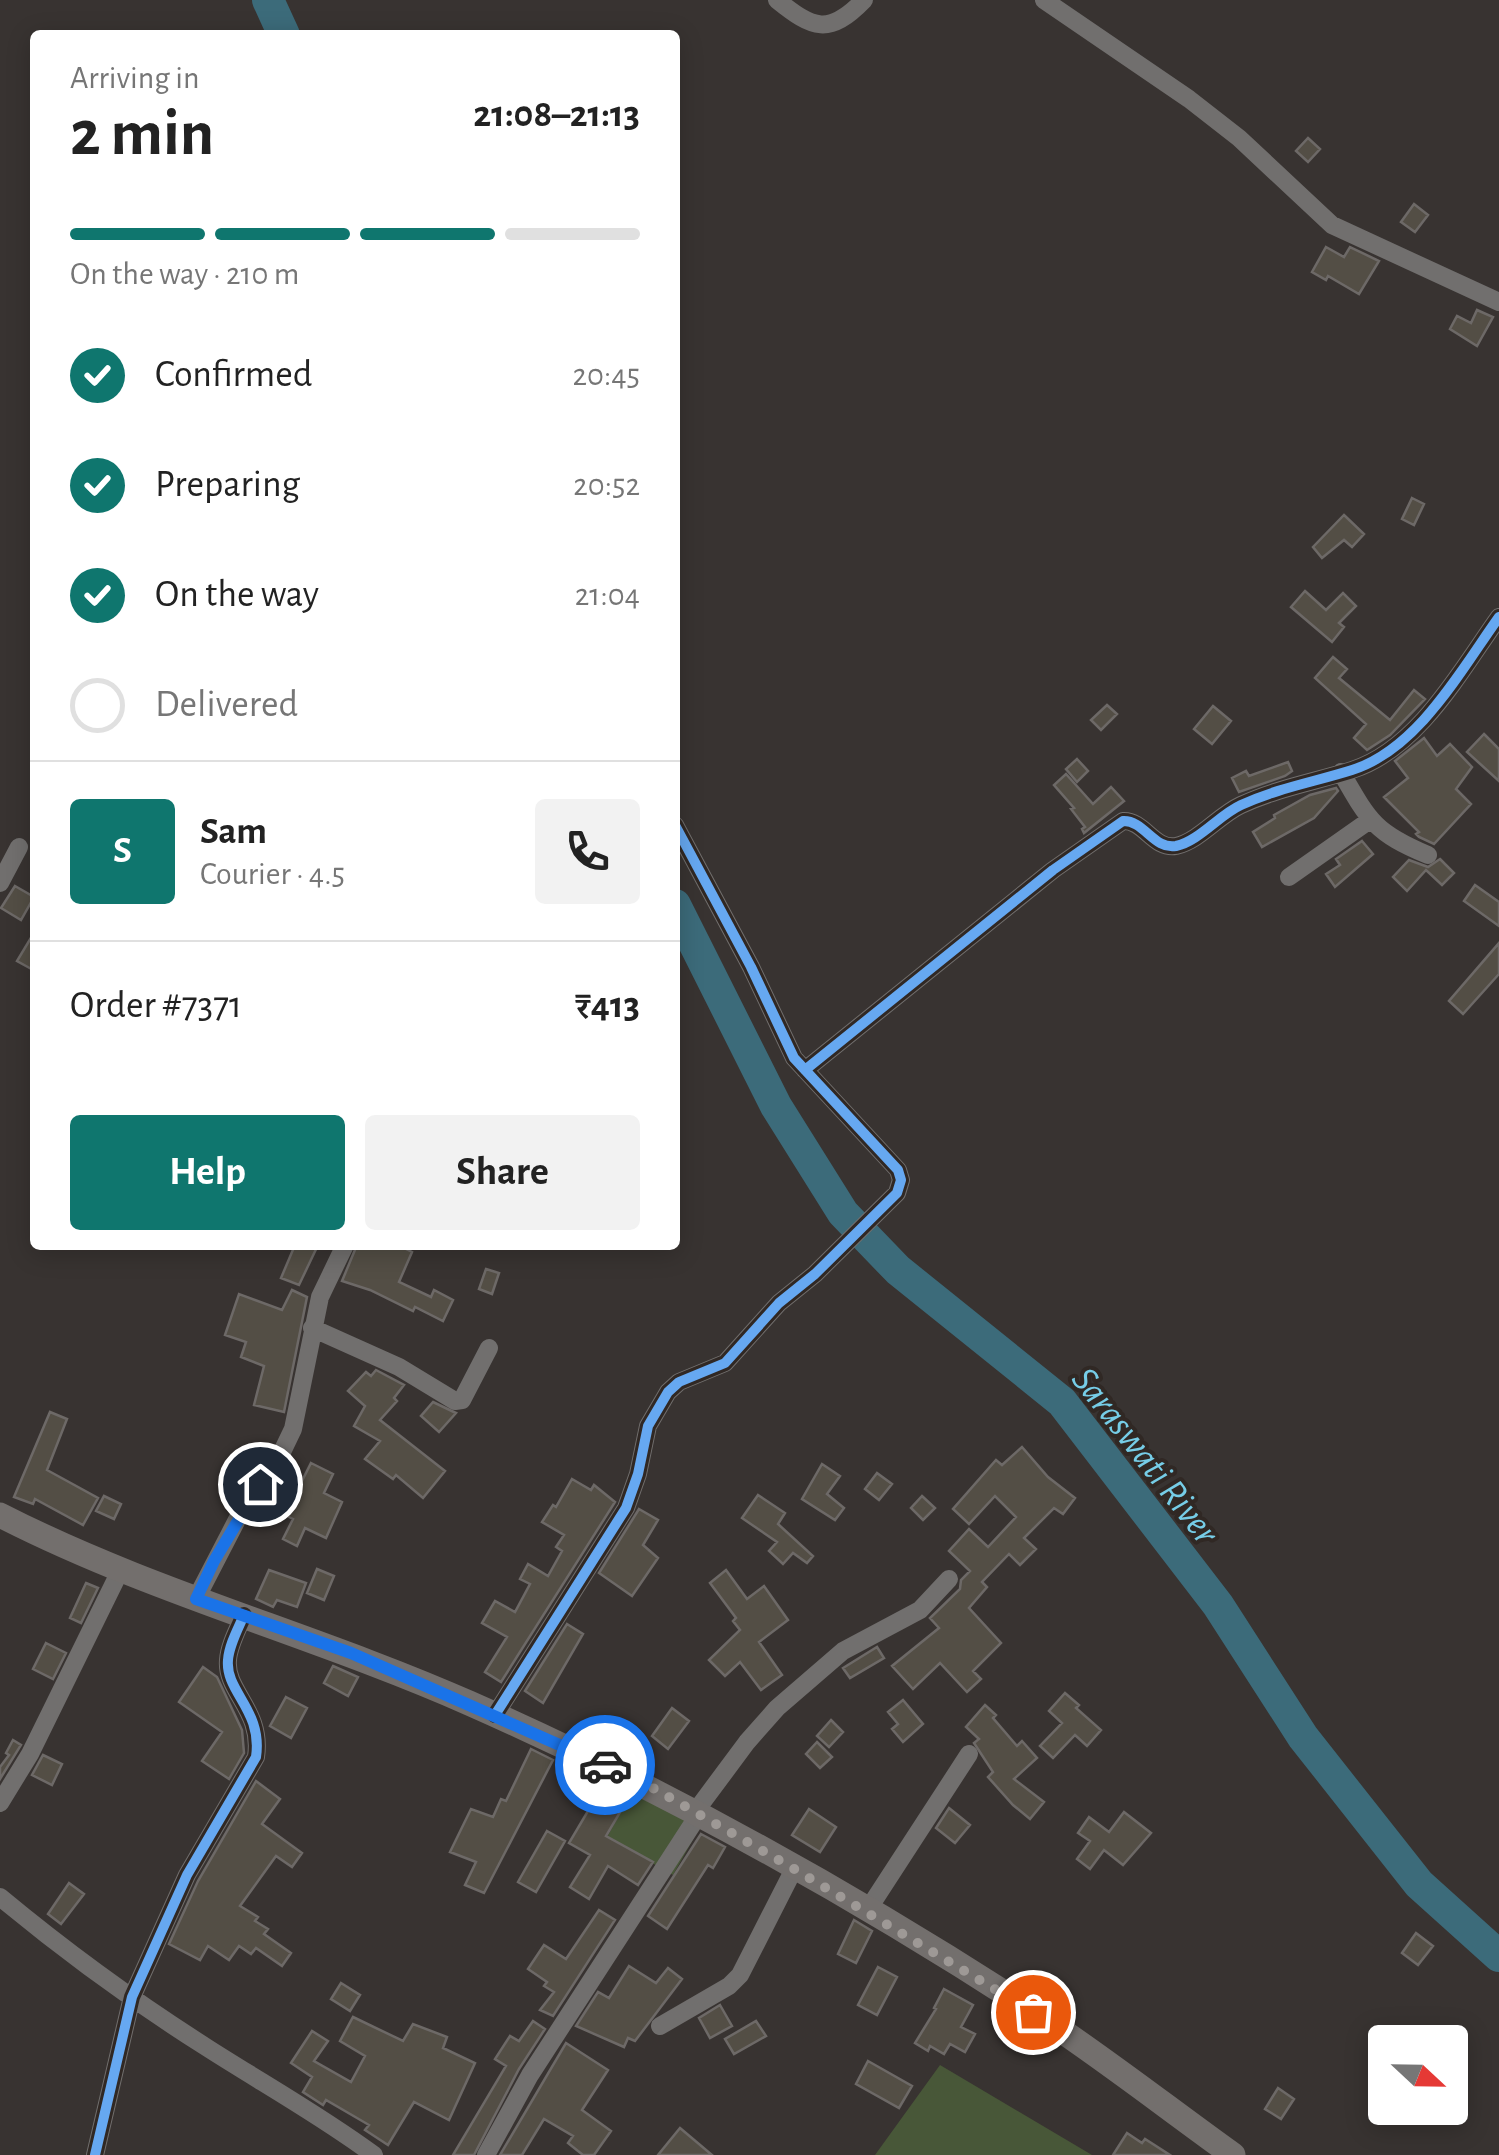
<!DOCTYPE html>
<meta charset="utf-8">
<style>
:root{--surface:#fff;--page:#f2f2f2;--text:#222;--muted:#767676;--line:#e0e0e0;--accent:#0f766e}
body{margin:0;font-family:"Alegreya Sans",sans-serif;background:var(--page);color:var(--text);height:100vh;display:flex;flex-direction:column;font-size:38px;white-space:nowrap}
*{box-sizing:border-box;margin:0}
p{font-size:32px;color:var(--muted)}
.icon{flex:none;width:55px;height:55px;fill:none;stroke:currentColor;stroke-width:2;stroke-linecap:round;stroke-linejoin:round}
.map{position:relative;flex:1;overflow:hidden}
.drawer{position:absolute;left:30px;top:30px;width:650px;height:1220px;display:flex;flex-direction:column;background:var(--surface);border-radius:10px;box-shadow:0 5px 25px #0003}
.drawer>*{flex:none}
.needle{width:65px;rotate:112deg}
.buttons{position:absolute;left:1368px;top:2025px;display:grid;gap:20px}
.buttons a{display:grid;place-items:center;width:100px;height:100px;border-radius:10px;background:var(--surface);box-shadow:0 5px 25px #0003;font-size:50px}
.pin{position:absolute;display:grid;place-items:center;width:85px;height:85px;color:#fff;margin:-42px;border:5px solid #fff;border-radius:50%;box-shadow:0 2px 10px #0007}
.courier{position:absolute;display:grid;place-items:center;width:100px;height:100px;margin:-50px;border:8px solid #1a73e8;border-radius:50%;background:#fff;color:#222;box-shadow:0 2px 12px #0007}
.overview em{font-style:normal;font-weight:600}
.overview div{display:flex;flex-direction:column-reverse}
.overview{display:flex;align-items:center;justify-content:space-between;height:170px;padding:0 40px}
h1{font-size:65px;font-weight:600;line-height:75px}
.bar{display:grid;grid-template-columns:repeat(4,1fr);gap:15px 10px;align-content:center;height:120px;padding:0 40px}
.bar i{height:12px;border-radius:8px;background:var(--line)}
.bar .active{background:var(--accent)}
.bar p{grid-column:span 4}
.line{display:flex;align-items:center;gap:25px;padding:0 40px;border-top:2px solid var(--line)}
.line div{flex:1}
.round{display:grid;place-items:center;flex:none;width:105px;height:105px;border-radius:10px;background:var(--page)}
ol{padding:0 40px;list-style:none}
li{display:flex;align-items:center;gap:30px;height:110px}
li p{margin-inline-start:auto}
li .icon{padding:10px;border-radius:50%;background:var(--accent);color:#fff;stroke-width:4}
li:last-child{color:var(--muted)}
li i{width:55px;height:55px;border:5px solid var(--line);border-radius:50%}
.button{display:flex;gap:20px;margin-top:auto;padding:20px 40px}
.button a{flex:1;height:115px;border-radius:10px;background:var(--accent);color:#fff;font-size:40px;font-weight:600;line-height:115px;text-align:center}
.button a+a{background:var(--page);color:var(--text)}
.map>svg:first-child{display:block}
</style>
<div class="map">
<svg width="1499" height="2155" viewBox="0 0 1499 2155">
<rect width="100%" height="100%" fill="#383331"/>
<path fill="#485738" d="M637,1784l67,36 -31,55 -66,-38z
M940,2065l152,90h-217z"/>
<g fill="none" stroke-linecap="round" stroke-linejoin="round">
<path stroke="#3c6b7a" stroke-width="32" d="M268,0l16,35
M675,905l101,201 67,107 55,57 164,132 156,203 85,132 116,147 80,72"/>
</g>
<path fill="#534e45" stroke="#6d6967" stroke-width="2.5" d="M1308,138l12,11 -12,13 -12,-11z
M1414,204l14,11 -13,17 -14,-10z
M1326,247l18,10 6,-10 29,14 -20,33 -31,-18 -2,4 -14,-8z
M1477,310l16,7 -16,29 -27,-17 7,-13 14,7z
M1412,498l12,6 -10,21 -12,-6z
M1344,515l20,19 -12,13 -8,-7 -22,18 -9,-11z
M1305,591l21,19 17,-17 13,13 -17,17 5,4 -12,15 -41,-35z
M1333,657l14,12 -8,9 51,42 24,-30 11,9 -35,36 -23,15 -13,-12 12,-14 -51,-46z
M1107,705l10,9 -16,16 -10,-10z
M1213,706l18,15 -19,23 -18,-15z
M1484,734l15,15v32l-32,-29z
M1424,738l13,18 13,-12 22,23 -16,22 15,15 -37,40 -15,-7 -3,-3 3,-2 -35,-35 24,-19 -13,-17z
M1077,759l11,12 -11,11 -11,-13z
M1288,762l4,9 -7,5 -46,16 -7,-14 14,-7 3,5z
M1066,774l27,30 18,-17 13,14 -40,32 -2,-4 3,-2 -14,-18 3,-1 -20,-23z
M1336,788l2,3 -24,27 -52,29 -9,-15 22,-14 -1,-3 36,-20z
M1362,841l11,13 -38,33 -9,-13 14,-9 -4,-6z
M1440,859l14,14 -12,12 -16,-15 -19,21 -14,-14 16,-17 19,7z
M1475,885l24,17v24l-35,-25z
M15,886l19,11 -13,23 -20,-12z
M35,931v40l-18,-10z
M1499,943v31l-36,40 -14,-13z
M295,1245h23l-19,40 -18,-7z
M357,1245h41l14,7 -13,30 32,15 3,-7 19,10 -10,21 -28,-14 -2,4 -43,-21 -28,-9z
M486,1269l13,4 -7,21 -13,-5z
M292,1290l15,7 -23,115 -30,-7 10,-39 -23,-9 5,-15 -21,-7 14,-41 43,16z
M376,1370l28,15 -10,13 3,3 -17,19 65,51 -22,27 -27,-23 -3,4 -28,-20 15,-18 -26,-15 11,-20 -17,-15 18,-19 5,4z
M433,1402l23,11 -17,19 -18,-16z
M50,1412l17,7 -20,51 51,28 -15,27 -48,-26 -2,5 -19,-7z
M1022,1447l26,30 27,21 -12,16 -9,-6 -30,30 12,11 -16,16 -11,-11 -27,28 5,5 -18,21 32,35 -28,28 8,8 -14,13 -27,-29 -27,26 -21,-23 47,-38 -9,-10 30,-29 1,-9 9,-9 -21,-20 20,-22 19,18 28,-30 -21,-21 -26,28 -16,-15 43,-49 6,5z
M311,1463l22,11 -9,19 18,9 -16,36 -21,-10 -8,18 -14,-7 10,-20 -8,-4z
M822,1464l18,12 -13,18 17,14 -9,12 -33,-21z
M877,1473l15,11 -13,16 -14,-11z
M572,1479l19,11 3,-5 21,17 -114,180 -16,-10 22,-35 -25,-14 13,-22 20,11 15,-28 -10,-5 8,-15 20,12 14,-25 -6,-4 8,-12 -22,-13 11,-17 3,2z
M758,1495l27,18 -7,11 35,32 -6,7 -14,-10 -10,11 -14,-13 8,-9 -35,-24z
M104,1496l17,8 -7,15 -18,-8z
M922,1496l13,12 -12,12 -12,-12z
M639,1509l19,11 -15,25 15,13 -26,38 -33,-23z
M317,1569l17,7 -10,24 -17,-7z
M269,1570l37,13 -9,24 -20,-7 -4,7 -17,-8z
M726,1570l21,29 17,-13 24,34 -29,22 23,33 -21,15 -21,-28 -15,14 -16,-16 31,-30 -7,-9 3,-3 -26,-35z
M86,1583l12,5 -17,35 -11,-5z
M567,1624l16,10 -40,69 -18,-12z
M46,1643l20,10 -13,26 -20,-10z
M877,1647l7,11 -34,20 -7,-10z
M333,1666l25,11 -10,19 -24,-13z
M203,1667l14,10 25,53 2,23 -15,26 -27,-18 20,-29 -43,-30z
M1065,1693l14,12 -3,3 25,22 -14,16 -12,-11 -22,23 -13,-12 22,-23 -13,-12z
M286,1697l21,11 -16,30 -21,-12z
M903,1700l20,24 -20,18 -11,-13 6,-5 -10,-12z
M985,1705l11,10 -3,3 24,28 5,-5 15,17 -23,21 30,23 -14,17 -17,-14 -25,-28 5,-5 -19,-29 5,-4 -13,-12z
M672,1708l17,13 -21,28 -16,-13z
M831,1720l12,12 -14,15 -12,-11z
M13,1740l8,5 -21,34v-12l9,-12 -3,-2z
M817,1742l15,15 -12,11 -14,-14z
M531,1749l22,11 -69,133 -19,-8 11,-23 -26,-10 21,-43 22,8 8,-18 5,2z
M43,1755l19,9 -10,21 -20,-10z
M256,1781l24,18 -18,25 40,29 -10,14 -16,-11 -36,50 18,11 -3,4 13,8 -4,5 27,19 -9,13 -26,-18 -5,6 -12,-8 -10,14 -21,-14 -8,14 -31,-16 29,-63z
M604,1784l25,13 -23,39 47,26 -15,23 -30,-19 -19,33 -19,-12 20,-32 -21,-12z
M949,1808l21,17 -15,18 -19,-15z
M809,1809l27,18 -16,25 -28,-17z
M1124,1812l27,21 -28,32 -19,-15 -14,19 -13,-10 13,-18 -12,-8 11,-16 20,15z
M547,1831l18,10 -29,51 -18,-10z
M701,1834l24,13 -12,21 -5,-3 -41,64 -19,-13z
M69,1883l15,11 -23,30 -13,-10z
M599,1910l16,10 -62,96 -13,-6 14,-18 -10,-6 3,-4 -19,-13 16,-24 22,14z
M854,1920l18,11 -16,32 -18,-9z
M1416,1933l17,13 -15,19 -16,-12z
M629,1966l27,17 12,-15 14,11 -47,62 -7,-3 -4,9 -48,-21 22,-34 11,6z
M878,1967l19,10 -20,38 -19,-10z
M341,1983l19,12 -10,16 -19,-12z
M944,1989l29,16 -12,22 14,7 -10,18 -15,-8 -6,10 -14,-8 -2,5 -13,-8 21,-34 -2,-1z
M720,2005l12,21 -22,12 -11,-20z
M353,2017l50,24 10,-17 34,13 -4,11 32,15 -26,57 -35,-18 -26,43 -23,-15 4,-5 -43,-25 -3,5 -20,-13 9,-15 -21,-14 21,-32 16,10 -14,20 37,21 14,-26 -25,-15z
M533,2021l12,8 -26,40 -45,86h-21l53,-89 -11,-7 15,-23 9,5z
M756,2021l10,15 -32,18 -9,-15z
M566,2043l42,27 -26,40 29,21 -17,24h-11l-15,-12 5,-7 -29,-17 -22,36h-22z
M868,2061l44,25 -13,22 -43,-24z
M1278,2088l16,11 -13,20 -16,-10z
M680,2128l32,27h-54z
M1127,2133l15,10 3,-4 25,16h-57z"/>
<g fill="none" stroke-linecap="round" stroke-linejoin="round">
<path stroke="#716f6e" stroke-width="18" d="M777,0c36,29 52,36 87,0
M1044,0l145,99 50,39 93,87 167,77
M1341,772c28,49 34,61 87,83
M1289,877l81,-57
M0,883l19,-36
M805,1070l248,-200 70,-49c21,-1 31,29 53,25 23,-5 43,-31 65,-41 37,-17 73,-23 111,-35 66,-21 109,-100 147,-153
M312,1328l87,39 56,34 7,-1 27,-52
M196,1599l44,-85 41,-60 12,-25 27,-132 25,-52
M495,1715l131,-207 12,-34 10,-48 20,-34 11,-10 46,-19 54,-60 36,-29 82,-81 4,-13 -3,-10 -104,-112 -43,-91 -76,-142
M0,1803l30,-49 91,-185
M695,1812l52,-70 30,-34 66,-57 77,-41 29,-31
M0,1897c65,54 135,105 206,150 56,36 114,68 168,108
M867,1911l102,-157
M660,2026l69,-40 11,-11 54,-106
M95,2155l37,-158 55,-122 69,-118c7,-47 -31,-65 -28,-97 1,-15 10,-31 16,-45
M486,2155l44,-80 169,-261"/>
<path stroke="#736f6d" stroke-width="25" d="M0,1515c150,77 315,120 469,188 195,86 383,191 562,307 69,45 135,97 202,145"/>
<g stroke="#302824" stroke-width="16">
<path id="cycleway" d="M805,1070l248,-200 70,-49c21,-1 31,29 53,25 23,-5 43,-31 65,-41 37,-17 73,-23 111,-35 66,-21 109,-100 147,-153
M495,1715l131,-207 12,-34 10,-48 20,-34 11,-10 46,-19 54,-60 36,-29 82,-81 4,-13 -3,-10 -104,-112 -43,-91 -76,-142
M95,2155l37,-158 55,-122 69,-118c7,-47 -31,-65 -28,-97 1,-15 10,-31 16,-45"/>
</g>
<use href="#cycleway" stroke="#66a8f1" stroke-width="10"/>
</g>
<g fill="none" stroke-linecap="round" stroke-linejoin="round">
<path stroke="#9e9996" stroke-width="10" stroke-dasharray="0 18" d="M605,1765l41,19 145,83 242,145"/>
<path stroke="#1a73e8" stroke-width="12" d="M260,1484l-46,77 -18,38 155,54 254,112"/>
</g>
<g text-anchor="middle" stroke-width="8" stroke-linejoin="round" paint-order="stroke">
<g font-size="38" font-style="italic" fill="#76cde7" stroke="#302824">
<text transform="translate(1146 1455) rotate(52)" y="13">Saraswati River</text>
</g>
</g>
</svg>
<div class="buttons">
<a><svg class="needle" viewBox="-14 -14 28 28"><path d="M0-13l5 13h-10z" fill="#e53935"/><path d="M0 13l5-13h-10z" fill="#767676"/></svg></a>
</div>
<div class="pin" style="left:1033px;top:2012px;background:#ea580c"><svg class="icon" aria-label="bag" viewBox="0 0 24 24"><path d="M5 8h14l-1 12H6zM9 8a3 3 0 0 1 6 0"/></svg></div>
<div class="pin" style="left:260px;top:1484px;background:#1f2937"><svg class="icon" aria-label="home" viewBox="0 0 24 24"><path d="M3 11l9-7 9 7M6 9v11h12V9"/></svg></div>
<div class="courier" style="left:605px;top:1765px"><svg class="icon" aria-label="car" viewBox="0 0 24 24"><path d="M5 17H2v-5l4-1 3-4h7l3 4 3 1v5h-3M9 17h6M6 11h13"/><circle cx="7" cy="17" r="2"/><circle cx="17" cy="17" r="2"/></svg></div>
<section class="drawer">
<div class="overview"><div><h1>2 min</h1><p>Arriving in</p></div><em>21:08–21:13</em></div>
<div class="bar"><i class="active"></i><i class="active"></i><i class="active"></i><i></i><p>On the way · 210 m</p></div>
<ol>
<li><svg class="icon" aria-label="check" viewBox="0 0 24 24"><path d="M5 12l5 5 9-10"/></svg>Confirmed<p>20:45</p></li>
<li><svg class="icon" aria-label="check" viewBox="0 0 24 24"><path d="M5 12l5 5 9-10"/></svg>Preparing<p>20:52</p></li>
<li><svg class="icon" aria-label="check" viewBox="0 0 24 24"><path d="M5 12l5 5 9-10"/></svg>On the way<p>21:04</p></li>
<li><i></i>Delivered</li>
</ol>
<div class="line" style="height:180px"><b class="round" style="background:var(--accent);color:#fff">S</b><div><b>Sam</b><p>Courier · 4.5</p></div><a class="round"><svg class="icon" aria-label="phone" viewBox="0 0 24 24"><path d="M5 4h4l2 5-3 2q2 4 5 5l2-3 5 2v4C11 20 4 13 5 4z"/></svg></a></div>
<div class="line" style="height:130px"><div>Order #7371</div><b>₹413</b></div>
<div class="button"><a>Help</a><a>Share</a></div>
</section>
</div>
